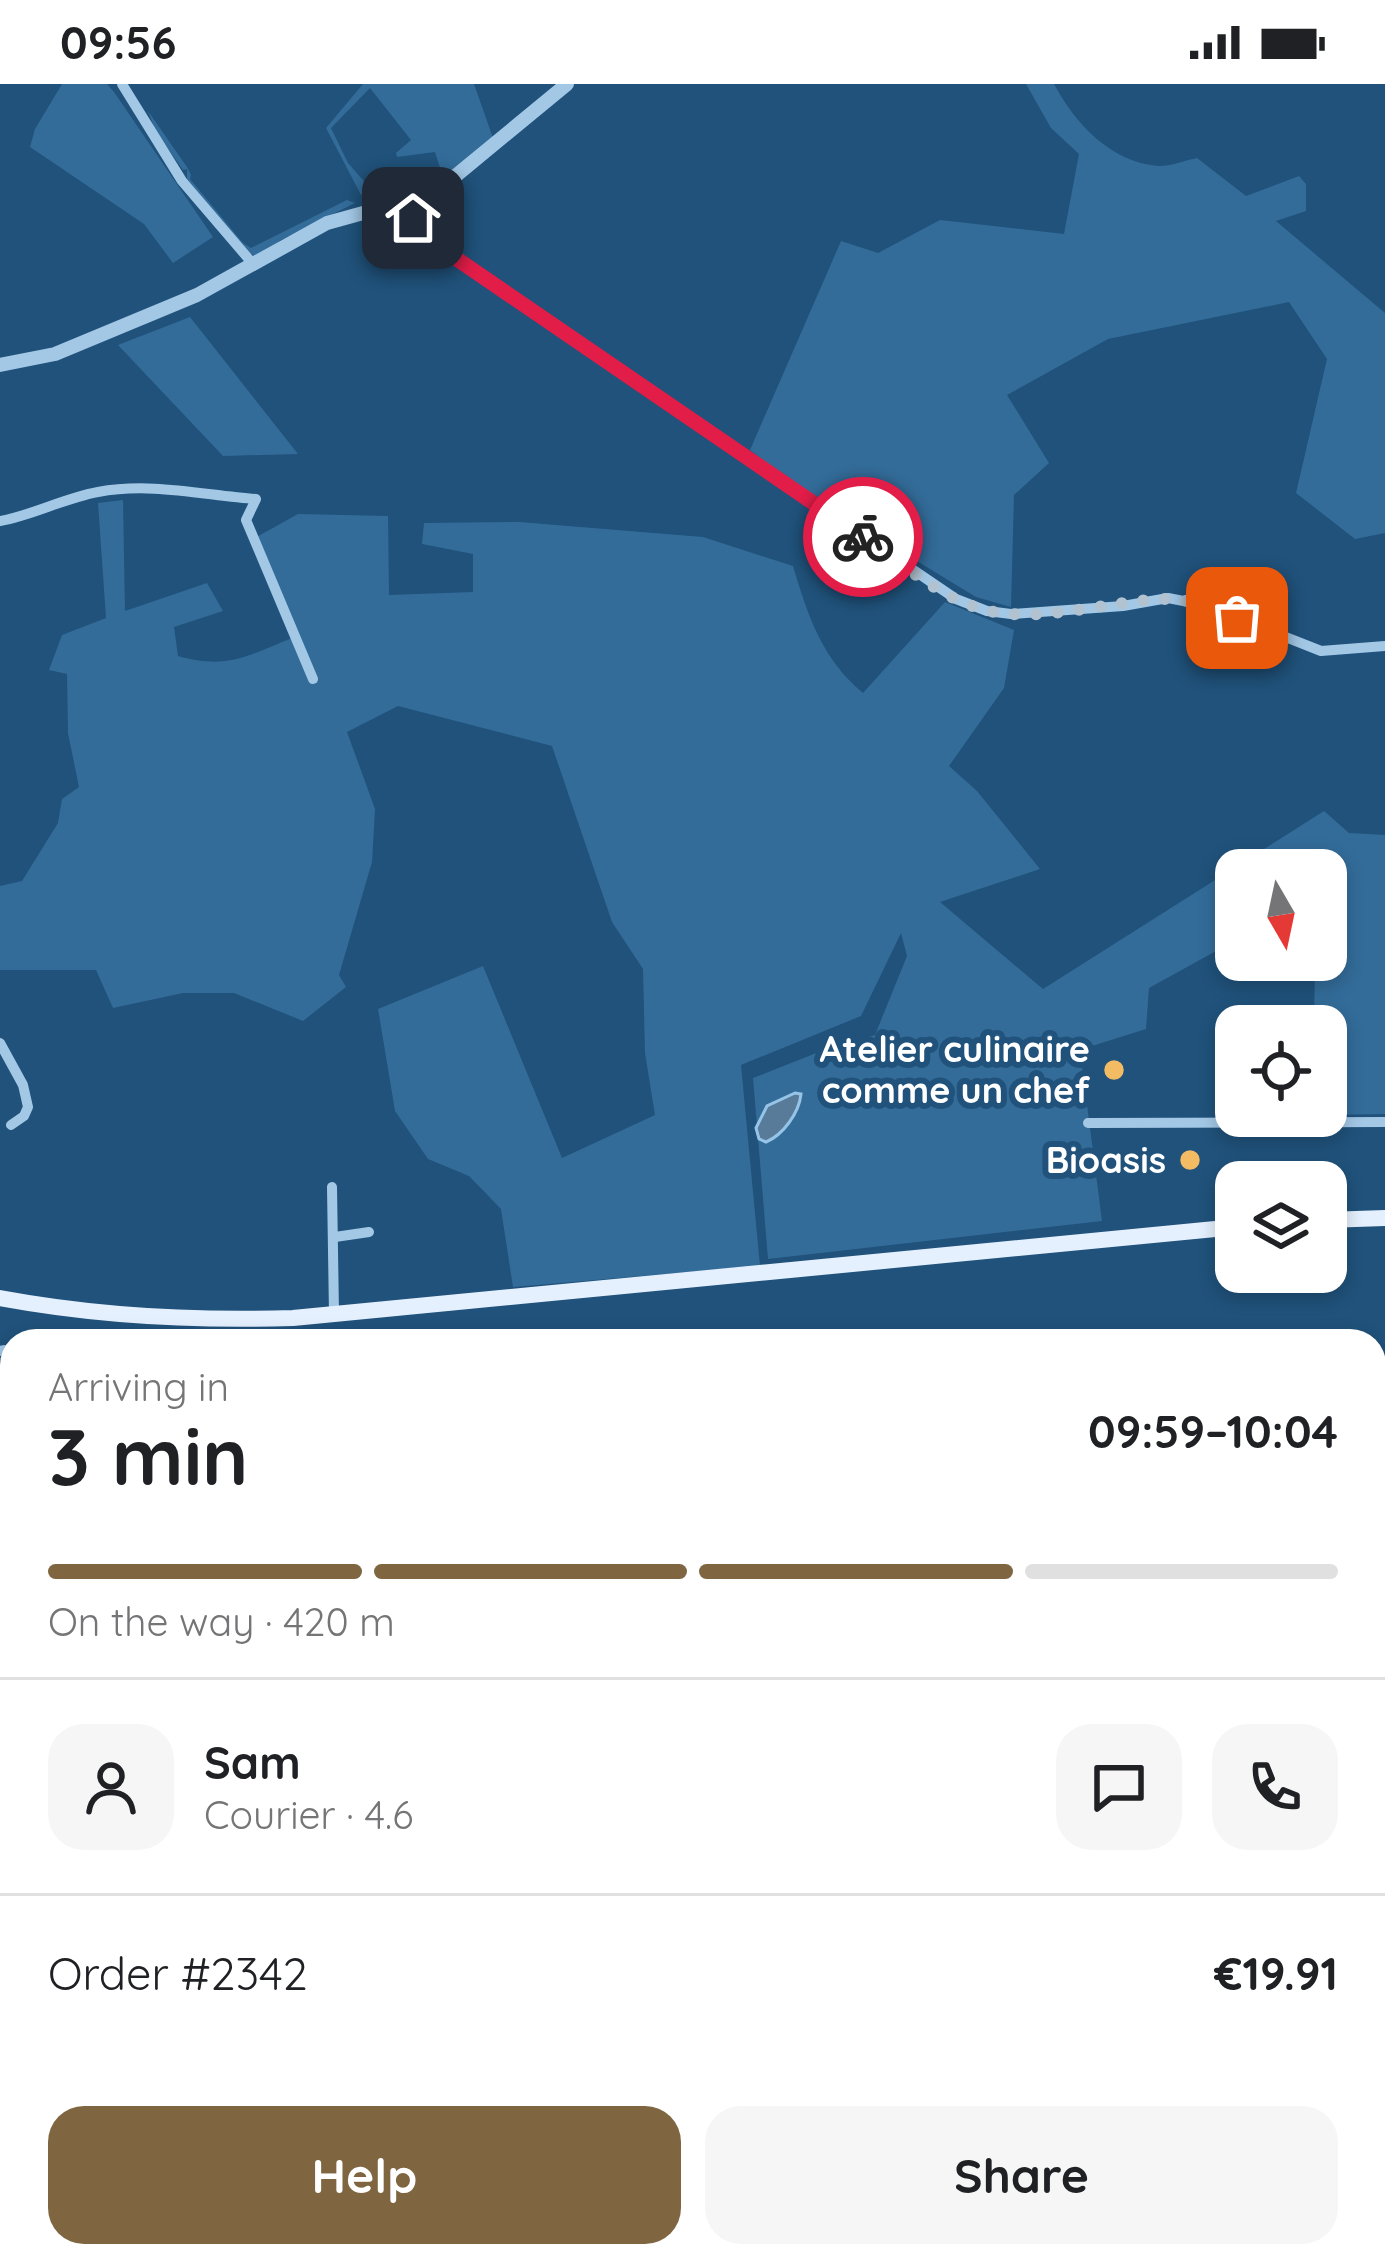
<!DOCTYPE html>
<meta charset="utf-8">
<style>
:root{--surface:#fff;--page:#f6f6f6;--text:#202124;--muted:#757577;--line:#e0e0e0;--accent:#7f6641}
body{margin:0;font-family:Quicksand,sans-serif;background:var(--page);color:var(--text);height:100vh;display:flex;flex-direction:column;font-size:45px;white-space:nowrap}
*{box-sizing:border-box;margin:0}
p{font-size:39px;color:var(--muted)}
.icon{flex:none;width:66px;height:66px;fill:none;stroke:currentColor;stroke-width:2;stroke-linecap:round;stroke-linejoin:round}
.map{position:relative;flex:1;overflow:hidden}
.side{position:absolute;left:0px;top:1245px;width:1386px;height:939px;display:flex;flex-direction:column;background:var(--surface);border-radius:36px 36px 0 0;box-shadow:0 6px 18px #0003}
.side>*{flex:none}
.needle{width:78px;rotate:171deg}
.controls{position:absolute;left:1215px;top:765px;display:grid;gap:24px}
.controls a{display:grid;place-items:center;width:132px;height:132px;border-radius:24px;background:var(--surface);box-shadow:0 6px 18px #0003;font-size:60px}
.pin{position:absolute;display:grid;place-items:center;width:102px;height:102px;color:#fff;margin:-51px;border-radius:24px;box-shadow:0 6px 18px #0006}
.courier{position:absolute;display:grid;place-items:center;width:120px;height:120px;margin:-60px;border:9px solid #e11d48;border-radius:50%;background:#fff;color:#222;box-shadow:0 3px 15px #0007}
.overview em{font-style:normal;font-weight:700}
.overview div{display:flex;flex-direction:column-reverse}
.overview{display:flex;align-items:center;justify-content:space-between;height:204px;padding:0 48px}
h1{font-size:78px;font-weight:700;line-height:90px}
.bar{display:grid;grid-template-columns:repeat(4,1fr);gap:18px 12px;align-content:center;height:144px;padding:0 48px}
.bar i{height:15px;border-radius:9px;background:var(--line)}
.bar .selected{background:var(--accent)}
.bar p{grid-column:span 4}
.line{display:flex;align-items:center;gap:30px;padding:0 48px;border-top:3px solid var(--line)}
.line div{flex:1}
.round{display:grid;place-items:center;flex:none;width:126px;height:126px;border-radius:36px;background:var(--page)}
.button{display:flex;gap:24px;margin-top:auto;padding:24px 48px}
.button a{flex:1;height:138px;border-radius:36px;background:var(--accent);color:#fff;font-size:48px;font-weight:700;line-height:138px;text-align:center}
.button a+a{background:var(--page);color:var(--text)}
.status{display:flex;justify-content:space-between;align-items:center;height:84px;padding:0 60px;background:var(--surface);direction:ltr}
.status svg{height:33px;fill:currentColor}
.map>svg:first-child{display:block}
</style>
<div class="status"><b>09:56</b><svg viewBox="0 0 49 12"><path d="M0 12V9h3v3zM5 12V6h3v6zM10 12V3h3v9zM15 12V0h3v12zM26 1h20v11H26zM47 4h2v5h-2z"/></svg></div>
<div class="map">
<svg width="1385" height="2183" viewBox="0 0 1385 2183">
<rect width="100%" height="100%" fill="#20527b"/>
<path fill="#336c99" d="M62,0h45l7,8 99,145 -40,26 -29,-39 -114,-77 5,-18z
M363,0h111l19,54 -50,39 -8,-25 -38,5 -1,-4 15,-13 -41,-52 -39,40 17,35 21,24 -8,8 -35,-67z
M1026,0h28c21,39 56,78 104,82 12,1 27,-6 39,-8l49,38 53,-20 7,8v27l-30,10 109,92v220l-30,6 -59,-46 31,-134 -38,-57 -181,37 -101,56 42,68 -35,32 -3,112 -35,-10 -163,-99 -63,-48 91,-209 37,12 62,-33 124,14 15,-80 -28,-26z
M148,27l39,56 4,8 -1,4 53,64 8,5 96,-48 8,3 -74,37 -24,18 -12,-9 -58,-70v-10l-4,1 -28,-40z
M190,233l108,137 -75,2 -105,-111z
M123,416l2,111 82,-28 16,28 -49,16 4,29c49,14 69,0 114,-18l-39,-99 45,-25 90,2 1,79 84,-3v-38l-51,-10 2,-21 95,-1 184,15 90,29c15,50 29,93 70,127l82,-91 69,28 -10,58 -55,78 28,25 63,78 -100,33 103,87 281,-178 25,22 36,2v279l-59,1v-89h-12l1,-66h11v-90h-90v70l-87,48 -3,41 -73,23 9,14 20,155 -334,38 -15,-181 76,-30 46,-13 32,-79 -6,-23 -40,83 -120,49 19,201 -247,21 -12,-78 -32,-33 -41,-17 -33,-48 -17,-102 105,-43 79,192 93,-43 -10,-62 -2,-84 -31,-47 -60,-176 -154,-40 -51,26 28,77 -3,53 -33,113 7,12 -43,34 -69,-28h-51l-70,15 -17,-38h-96v-84l22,-5 36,-58 4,-24 17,-12 -11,-54 -1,-59 -18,-4 13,-35 44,-17 -8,-115z
M12,1646v154l-12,-27v-112z
M0,1872l12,26v274h122l4,11h-138z
M1385,1991v192h-549l27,-11h511v-177z
M173,2172h561l-17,11h-539z"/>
<path fill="#577b99" stroke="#96c4e7" stroke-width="3" d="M795,1009l6,1c-2,19 -18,41 -35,48l-7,-3 -3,-11 11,-22z"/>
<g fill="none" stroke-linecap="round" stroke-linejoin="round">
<path stroke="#96c4e7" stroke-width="3" d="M1005,2183l1,-11"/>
<path stroke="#a3c8e6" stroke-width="10" d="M122,0l60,97 71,83
M407,119l14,26 33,28 502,342 31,12 24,3 112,-8 45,-8 36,7 117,46 64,-5
M0,437c34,-6 64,-23 98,-29 52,-10 105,3 158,7l-10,21 67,159
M0,959l23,42 5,22 -4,9 -13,9
M1088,1039l297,-1
M332,1103l2,127
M335,1153l34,-5
M0,1267l4,-1
M0,1351l12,-5
M1374,1403l11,-21
M0,1442l12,-9"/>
<path stroke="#a3c8e6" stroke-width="14" d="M0,281l55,-11 142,-59 130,-72 94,-26 32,-19 114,-94"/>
<path stroke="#cde2f5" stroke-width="15" d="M0,1821l12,28
M153,2172l5,11"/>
<path stroke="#e4f0fd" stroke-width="16" d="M1326,1136l59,-2
M0,1214c97,18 195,23 293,20l943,-91"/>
</g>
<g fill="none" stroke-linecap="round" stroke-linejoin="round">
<path stroke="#b1c2d1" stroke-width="12" stroke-dasharray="0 21.6" d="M863,453c39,26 81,65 127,74 54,12 121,-11 176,-12 24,-1 49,10 71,19"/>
<path stroke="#e11d48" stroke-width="15" d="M413,134l41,39 409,280"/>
</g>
<g fill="#f3bb64" stroke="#20527b" stroke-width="4.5">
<circle cx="1114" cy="986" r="12"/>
<circle cx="1190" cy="1076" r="12"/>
</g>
<g text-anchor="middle" stroke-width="12" stroke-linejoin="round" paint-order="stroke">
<g font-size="36" font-weight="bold" fill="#fff" stroke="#20527b" text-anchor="end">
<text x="1090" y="978">Atelier culinaire<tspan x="1090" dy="41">comme un chef</tspan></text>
<text x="1166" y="1089">Bioasis</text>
</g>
</g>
</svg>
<div class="controls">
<a><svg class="needle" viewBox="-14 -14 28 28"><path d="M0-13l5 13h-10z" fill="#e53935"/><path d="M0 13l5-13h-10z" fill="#757577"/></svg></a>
<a><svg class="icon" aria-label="locate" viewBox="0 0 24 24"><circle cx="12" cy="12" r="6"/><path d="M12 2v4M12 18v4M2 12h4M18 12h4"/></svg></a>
<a><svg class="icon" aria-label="layers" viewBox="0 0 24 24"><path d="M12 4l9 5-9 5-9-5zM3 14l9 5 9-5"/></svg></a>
</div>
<div class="pin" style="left:1237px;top:534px;background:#ea580c"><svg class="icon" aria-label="bag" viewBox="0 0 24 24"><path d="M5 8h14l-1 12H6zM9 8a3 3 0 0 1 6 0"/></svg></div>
<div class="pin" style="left:413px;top:134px;background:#1f2937"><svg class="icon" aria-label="home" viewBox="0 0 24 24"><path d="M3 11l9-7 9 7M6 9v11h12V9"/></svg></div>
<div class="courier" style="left:863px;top:453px"><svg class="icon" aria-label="bike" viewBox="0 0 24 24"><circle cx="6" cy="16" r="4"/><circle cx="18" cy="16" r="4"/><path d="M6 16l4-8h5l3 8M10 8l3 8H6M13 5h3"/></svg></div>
<section class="side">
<div class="overview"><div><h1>3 min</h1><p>Arriving in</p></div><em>09:59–10:04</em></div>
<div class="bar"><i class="selected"></i><i class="selected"></i><i class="selected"></i><i></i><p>On the way · 420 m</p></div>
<div class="line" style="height:216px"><a class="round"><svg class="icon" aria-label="person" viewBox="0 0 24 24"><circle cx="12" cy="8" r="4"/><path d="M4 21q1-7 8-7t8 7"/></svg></a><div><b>Sam</b><p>Courier · 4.6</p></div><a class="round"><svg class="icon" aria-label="chat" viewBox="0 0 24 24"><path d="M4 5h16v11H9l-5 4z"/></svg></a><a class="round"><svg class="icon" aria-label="phone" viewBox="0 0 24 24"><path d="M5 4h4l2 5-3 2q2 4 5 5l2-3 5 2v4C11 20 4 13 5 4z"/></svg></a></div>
<div class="line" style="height:156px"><div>Order #2342</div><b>€19.91</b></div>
<div class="button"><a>Help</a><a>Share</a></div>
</section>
</div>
